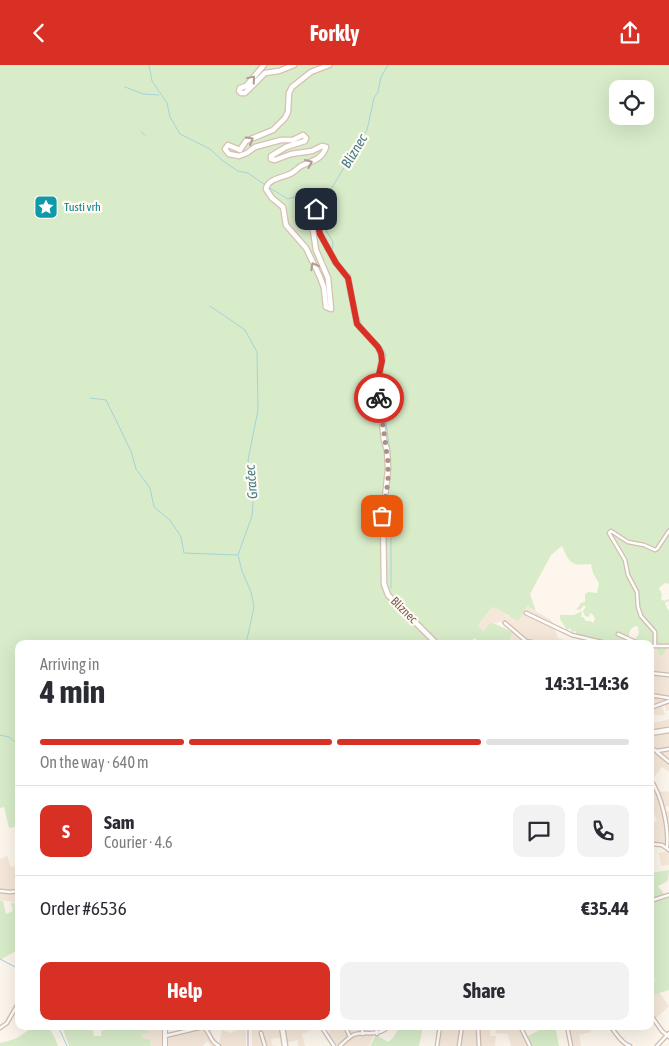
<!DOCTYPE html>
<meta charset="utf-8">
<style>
:root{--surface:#fff;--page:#f2f2f3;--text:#2b2b33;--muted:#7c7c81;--line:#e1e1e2;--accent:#d93025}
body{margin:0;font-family:"Asap Condensed",sans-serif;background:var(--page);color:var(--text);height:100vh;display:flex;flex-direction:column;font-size:19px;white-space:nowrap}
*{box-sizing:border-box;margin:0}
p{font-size:16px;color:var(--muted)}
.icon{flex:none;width:28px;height:28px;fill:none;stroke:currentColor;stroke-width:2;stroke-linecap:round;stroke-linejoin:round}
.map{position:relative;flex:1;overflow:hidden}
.sheet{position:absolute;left:15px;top:575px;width:639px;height:390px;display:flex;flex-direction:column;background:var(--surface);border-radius:10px;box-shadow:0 5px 20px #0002}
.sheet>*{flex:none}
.fabs{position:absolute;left:609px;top:15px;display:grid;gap:10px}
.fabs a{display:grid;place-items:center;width:45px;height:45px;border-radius:10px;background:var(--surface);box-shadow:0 5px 20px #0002;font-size:25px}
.pin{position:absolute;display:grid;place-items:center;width:42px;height:42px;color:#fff;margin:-21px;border-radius:10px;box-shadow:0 2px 8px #0006}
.courier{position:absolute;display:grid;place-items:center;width:50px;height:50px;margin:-25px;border:4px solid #d93025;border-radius:50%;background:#fff;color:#222;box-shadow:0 1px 6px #0007}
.overview em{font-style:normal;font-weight:700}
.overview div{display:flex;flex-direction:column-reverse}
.overview{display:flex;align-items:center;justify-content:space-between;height:85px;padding:0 25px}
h1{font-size:32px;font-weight:700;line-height:38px}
.bar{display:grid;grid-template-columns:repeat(4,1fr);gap:8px 5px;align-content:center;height:60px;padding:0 25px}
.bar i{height:6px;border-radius:4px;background:var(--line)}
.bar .selected{background:var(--accent)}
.bar p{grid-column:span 4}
.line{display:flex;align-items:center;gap:12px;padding:0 25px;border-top:1px solid var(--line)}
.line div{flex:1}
.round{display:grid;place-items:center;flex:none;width:52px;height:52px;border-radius:10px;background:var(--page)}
.button{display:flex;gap:10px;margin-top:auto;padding:10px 25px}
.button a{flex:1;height:58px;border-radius:10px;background:var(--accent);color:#fff;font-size:20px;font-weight:700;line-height:58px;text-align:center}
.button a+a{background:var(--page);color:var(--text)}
header{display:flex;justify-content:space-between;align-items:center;height:65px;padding:0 25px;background:var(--accent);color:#fff;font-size:22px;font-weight:700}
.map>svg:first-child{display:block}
</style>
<header><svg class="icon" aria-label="back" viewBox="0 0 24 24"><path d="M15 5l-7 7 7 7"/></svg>Forkly<svg class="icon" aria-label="share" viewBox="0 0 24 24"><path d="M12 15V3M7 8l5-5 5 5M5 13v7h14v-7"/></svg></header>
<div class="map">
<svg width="669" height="981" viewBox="0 0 669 981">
<rect width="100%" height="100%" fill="#fdf6ec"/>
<path fill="#f5e8da" d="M527,541l24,14 7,18 20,6h-70l5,-12 -14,-11 -1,2 -7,-1 -8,11 -5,-8 14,-18 9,2 7,8z
M650,579h19v66l-3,1 -1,-6h-3l3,10h-15z
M669,654v53l-7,-5 -9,11 6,14 9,-1 1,2v13l-4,1 1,5 3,-1v54l-8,1 -2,-13 9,-2 -2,-3 -16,-2v-23l7,-2 -6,-16 -1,3v-84z
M7,791l4,11 8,-1v37l-19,-3v-41z
M659,927l10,14 -13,12 -6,-6v-16z
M148,961h19l-1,8 34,-8h16l-6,3 2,6 7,8 3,-13 9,3 15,-7v20h-35l-4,-5 -4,5h-52l-1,-6 -9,-3v-4h7z
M252,961h27l3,11 -11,2 1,6 6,1h-26z
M283,961h31l1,3 -13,5 3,12h-7v-6l-12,3z
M326,961h62l-9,6 -28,3 -14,11 -8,-11 1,-3z
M441,961h20l-3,20h-20z
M463,961h14l1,20h-18z
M479,961h12l-1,10h6l-1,10h-15z
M496,961h23l8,14 1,6h-17l-3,-12 -12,-1z
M568,961h22l1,6 -12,3 2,11h-9z
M360,969h14l-5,12h-28l8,-8z"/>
<path fill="#d8ecc9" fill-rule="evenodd" d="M0,0h669v519l-4,-1 -6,5 3,7 -1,4 3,2 5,-2v3l-1,-1 -3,2 3,7h1v34h-2l-3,10 -4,2 -6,-12h-9l-10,-4 4,-6 -1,-7 -3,-1 -5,4 -2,11 -6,3h-37v-7l-9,-2v-4l-4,1 -2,-4 -3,2 -7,-11v-4h14l8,-4 -1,6h2l3,4h4l3,2 2,-4 -2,-4 -3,-2 -1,4 -4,-1 -2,-5 3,-4 -2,-2 -3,4 -5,1 5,-7 4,-1v-8l3,-2 9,1 2,-10 -6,-10 -2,-9c-20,2 -21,0 -29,-18l-11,9 -21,39 6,17 -9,-5 -9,15c-10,-5 -16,-11 -26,-14l-14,18 5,7 8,-10 22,10 -5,12h-32l1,-4 -4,-2 1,6h-455v184l-1,-2 -9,2 -5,-21 -4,1zM618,24h27v27h-27z
M669,805l-1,11 -10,5 6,8 -8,5 13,-3v94l-19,6v-9l5,-6 -3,-8 -2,2v-41h2l-2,-2v-15l3,-1 -3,-4v-39z
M0,835l3,1 3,13 7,-3 -2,-8h8v46l-19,11z
M35,961h13l7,12 3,8h-58v-3l15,-4z
M62,961h30l2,10h7l1,-10h46v7h-6l-1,4 9,3 1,6h-82z
M400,961h23l-4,20h-49l6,-11 12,7 5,-4z
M547,961h8l4,20h-28l-3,-10z"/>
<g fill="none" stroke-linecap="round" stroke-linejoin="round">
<path stroke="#a5d3da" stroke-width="1" d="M149,0l3,16 15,22 3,14 10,17 30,15 13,12 15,10 10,2 17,12
M125,22l18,7 16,1
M141,67l4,3
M268,122l20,12 9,-3 9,12 4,2
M313,148l3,8
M332,187l1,-10 -10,-17 2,-26 42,-69 7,-32 4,-6 3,-15 7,-12
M350,209l7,38 5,14
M210,241l35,24 12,22 1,58 -10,50 3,19 3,12 -2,25 -14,39 4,16 9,21 3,15 -8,37
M366,266l16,16 4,8 -4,21
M381,318l10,77
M90,333l16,2 25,51 5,18 14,19 4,19 16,13 11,17 3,16 53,2
M391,448v75
M397,542v3l14,11
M0,670l9,2 10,8
M0,894l19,10
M58,961l9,20"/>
<g stroke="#d1beb0" stroke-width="5">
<path id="minor" d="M526,548l46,22 38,9
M505,558l21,18 15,3
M618,569l22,10
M650,581h19
M655,581v-14l-14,-16 -3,-9 -1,-15 -9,-17 -3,-15 -16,-27 2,-2 17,11 16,3 11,5 2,-1 12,-18
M650,608l19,2
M650,630l19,3
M650,643l19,-7
M650,683l7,3 12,-2
M657,687l12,10
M650,714c12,16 19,49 17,68
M650,773l2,6 10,1 7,5
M0,826l10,1 9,-1
M650,836l19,-6
M650,949l12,17 7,6
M321,961l13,20
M345,961l5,11
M361,961l2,8
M376,961l1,8
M478,961l1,20
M520,961l10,20
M567,961l4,20
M610,961c6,7 12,18 20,20
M0,963l7,-5 12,-21
M261,968l4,13
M165,971l38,-9c8,5 6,15 16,19
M340,981c4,-4 8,-8 13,-11 14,-5 24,3 36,-9
M437,981l3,-20
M459,981l3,-20
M657,981l12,-13"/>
</g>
<g stroke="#d1beb0" stroke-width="6">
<path id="tertiary" d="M165,981v-20"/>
</g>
<g stroke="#d6c0b0" stroke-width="7">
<path id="secondary" d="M264,0l-18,21 -6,2 -1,3 2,2h4l20,-20 14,-2 15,-6
M329,0l-18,7 -19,15 -3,6 -1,19 -3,6 -12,12 -27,11 -6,9 -12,-5 -3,4 4,5 10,2 8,-3 8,-6 26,-7h12l10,-5 3,3 -1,3 -19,6 -15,9v3l4,1 16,-6 21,-3 10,-5 4,1c-4,13 -15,14 -25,19 -3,2 -6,5 -9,7 -9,5 -24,5 -26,16l6,9 11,9 3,18 20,23 14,29 4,11 2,19 5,2
M331,244l-3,-31 -12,-28 -6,-39 4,-2h3l2,5 -1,12 2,8 16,29 12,15 9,46 21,23 4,9 -4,31 6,53 3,10 1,19 -5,47 1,68 4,11 49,49
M650,668l19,-3
M282,961l3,20"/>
</g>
<use href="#minor" stroke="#fff" stroke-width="2.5"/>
<use href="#tertiary" stroke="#fff" stroke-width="4"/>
<use href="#secondary" stroke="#fff" stroke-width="4.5"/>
<path stroke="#b9a8c9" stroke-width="1" d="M248,961v20"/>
</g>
<defs><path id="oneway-chevron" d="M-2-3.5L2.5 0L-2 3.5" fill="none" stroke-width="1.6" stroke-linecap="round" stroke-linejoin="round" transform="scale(1.25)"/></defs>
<g stroke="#af9d94">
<use href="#oneway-chevron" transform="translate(252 14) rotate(-50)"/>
<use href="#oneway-chevron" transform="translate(250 75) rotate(-30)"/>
<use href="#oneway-chevron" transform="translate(309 98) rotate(-24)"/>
<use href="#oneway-chevron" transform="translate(314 201) rotate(-118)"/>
</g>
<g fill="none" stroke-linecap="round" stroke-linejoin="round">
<path stroke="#a89285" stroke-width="5" stroke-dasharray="0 9" d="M379,333l9,64v20l-6,34"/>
<path stroke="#d93025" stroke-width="6" d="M316,144l3,5 -1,11 2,9 16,29 12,15 9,46 21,23 3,6 1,8 -5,22 2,15"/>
</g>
<defs>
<g id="sight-square" transform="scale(1.25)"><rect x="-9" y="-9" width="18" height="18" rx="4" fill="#0f9aa8" stroke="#fffaf3"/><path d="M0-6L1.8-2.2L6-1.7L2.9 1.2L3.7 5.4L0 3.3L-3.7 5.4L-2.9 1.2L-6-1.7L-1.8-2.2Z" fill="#fff"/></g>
</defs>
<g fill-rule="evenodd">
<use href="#sight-square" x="46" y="142"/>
</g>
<g text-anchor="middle" stroke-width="4.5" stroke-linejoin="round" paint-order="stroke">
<g font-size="12" fill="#0d838f" stroke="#fffaf3" text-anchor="start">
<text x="64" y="146">Tusti vrh</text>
</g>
<g font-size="12" fill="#7a5c4d" stroke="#fffaf3">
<text transform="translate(404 545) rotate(45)" y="4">Bliznec</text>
</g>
<g font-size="14" font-style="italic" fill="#437c86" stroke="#fffaf3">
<text transform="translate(354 86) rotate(-59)" y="5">Bliznec</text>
<text transform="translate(251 417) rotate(-95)" y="5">Gračec</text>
</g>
</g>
</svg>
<div class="fabs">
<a><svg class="icon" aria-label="locate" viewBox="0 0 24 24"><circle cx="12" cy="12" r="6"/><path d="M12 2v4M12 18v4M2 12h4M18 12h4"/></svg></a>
</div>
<div class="pin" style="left:382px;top:451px;background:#ea580c"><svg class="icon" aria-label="bag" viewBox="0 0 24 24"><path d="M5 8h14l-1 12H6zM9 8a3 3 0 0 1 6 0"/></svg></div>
<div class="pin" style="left:316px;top:144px;background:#1f2937"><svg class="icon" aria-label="home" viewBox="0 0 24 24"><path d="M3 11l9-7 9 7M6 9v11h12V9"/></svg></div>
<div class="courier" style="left:379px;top:333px"><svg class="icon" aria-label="bike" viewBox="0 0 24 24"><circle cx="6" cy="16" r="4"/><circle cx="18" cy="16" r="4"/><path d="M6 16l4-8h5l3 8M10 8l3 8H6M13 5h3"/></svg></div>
<section class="sheet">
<div class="overview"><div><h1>4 min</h1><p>Arriving in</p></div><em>14:31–14:36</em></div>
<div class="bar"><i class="selected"></i><i class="selected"></i><i class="selected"></i><i></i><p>On the way · 640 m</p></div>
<div class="line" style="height:90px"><b class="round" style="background:var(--accent);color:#fff">S</b><div><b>Sam</b><p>Courier · 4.6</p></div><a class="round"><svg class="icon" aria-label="chat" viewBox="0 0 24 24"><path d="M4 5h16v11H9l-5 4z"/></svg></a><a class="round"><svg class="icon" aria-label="phone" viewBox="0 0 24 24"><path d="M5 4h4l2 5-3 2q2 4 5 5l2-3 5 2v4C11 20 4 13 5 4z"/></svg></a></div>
<div class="line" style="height:65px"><div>Order #6536</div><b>€35.44</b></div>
<div class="button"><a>Help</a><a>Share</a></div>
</section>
</div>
